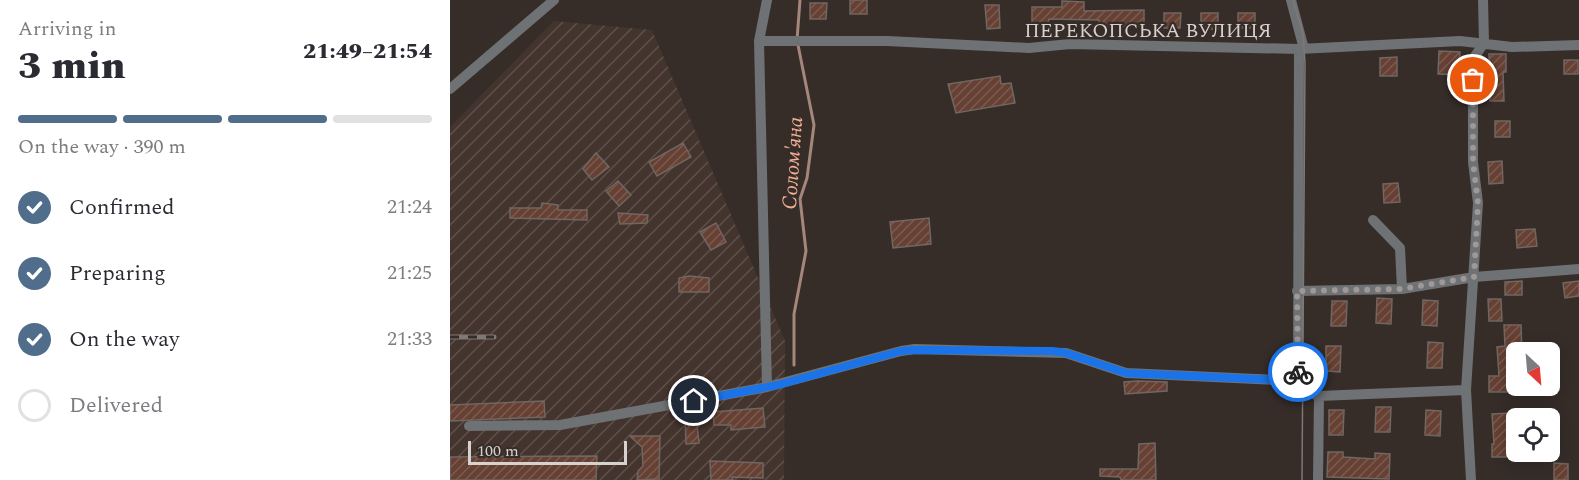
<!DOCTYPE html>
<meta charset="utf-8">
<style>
:root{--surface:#fff;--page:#f7f7f7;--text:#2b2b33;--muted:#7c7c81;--line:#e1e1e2;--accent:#506d8c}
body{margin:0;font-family:Spectral,serif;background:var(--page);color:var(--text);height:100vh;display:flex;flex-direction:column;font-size:22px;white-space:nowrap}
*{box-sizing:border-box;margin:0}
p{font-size:20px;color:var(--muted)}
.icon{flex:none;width:33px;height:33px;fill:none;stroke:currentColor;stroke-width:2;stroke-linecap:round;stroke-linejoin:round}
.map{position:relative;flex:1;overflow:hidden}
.panel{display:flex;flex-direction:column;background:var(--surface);width:450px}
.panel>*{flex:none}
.needle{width:39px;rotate:154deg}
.fabs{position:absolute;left:1056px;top:342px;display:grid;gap:12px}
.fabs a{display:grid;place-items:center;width:54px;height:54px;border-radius:9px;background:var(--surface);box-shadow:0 3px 15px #0003;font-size:30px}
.scale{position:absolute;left:18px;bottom:15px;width:159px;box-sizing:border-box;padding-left:6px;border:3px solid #d7d1cf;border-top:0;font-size:16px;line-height:21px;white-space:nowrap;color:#d7d1cf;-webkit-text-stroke:4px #362d29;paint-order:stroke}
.pin{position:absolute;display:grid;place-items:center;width:51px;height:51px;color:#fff;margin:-26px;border:3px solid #fff;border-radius:50%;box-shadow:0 2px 6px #0007}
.courier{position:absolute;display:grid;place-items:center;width:60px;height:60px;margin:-30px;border:4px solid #1a73e8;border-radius:50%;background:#fff;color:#222;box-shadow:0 2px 8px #0007}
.overview em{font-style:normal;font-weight:800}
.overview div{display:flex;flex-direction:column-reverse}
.overview{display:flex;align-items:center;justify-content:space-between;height:102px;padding:0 18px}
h1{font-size:39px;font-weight:800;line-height:45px}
.bar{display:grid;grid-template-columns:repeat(4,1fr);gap:9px 6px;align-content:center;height:72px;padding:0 18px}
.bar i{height:8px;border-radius:4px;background:var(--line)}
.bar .active{background:var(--accent)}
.bar p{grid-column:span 4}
ol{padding:0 18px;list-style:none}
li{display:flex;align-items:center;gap:18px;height:66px}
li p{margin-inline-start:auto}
li .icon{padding:6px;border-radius:50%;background:var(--accent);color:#fff;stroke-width:4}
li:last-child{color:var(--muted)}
li i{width:33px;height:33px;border:3px solid var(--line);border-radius:50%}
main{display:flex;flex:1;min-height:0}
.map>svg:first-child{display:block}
</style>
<main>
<section class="panel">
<div class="overview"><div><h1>3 min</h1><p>Arriving in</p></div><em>21:49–21:54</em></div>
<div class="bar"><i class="active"></i><i class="active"></i><i class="active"></i><i></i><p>On the way · 390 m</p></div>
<ol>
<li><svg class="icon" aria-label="check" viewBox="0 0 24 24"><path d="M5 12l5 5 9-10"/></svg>Confirmed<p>21:24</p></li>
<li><svg class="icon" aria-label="check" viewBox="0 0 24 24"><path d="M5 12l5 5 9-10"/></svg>Preparing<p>21:25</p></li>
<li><svg class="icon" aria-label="check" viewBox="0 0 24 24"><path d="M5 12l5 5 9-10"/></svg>On the way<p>21:33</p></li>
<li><i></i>Delivered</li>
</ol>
</section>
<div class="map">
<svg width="1129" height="480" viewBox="0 0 1129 480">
<defs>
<pattern id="industrial-furrows" width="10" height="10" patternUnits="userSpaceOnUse" patternTransform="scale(1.5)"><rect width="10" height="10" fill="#44342e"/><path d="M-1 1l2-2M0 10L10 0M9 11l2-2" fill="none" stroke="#5e504b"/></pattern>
<pattern id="building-hatch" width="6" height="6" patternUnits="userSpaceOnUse" patternTransform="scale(1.5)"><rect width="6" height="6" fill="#664032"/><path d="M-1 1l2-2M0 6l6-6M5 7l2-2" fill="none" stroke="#7b5b4f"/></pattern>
</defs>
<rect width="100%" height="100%" fill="#362d29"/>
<path fill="url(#industrial-furrows)" d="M104,21l98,9 133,311 -1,139h-334v-353z"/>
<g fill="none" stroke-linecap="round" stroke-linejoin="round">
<path stroke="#a5867b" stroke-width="3" d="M344,365v-51l12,-63 -6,-52 7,-21 7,-53 -17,-85 3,-40"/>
</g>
<path fill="url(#building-hatch)" stroke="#706662" stroke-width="1.5" d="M400,0h17v14h-17z
M612,1l22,1v9l60,-1v16h-45v-6l-50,-1 -1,4h-16v-16h30z
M360,3h17l-1,16h-16z
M535,5h14l1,23 -13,1z
M714,13h17l-1,15h-16z
M751,13h17v16h-17z
M788,13h17v15h-17z
M989,51l21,1 -1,23 -21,-1z
M1039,54h17v18h-3l1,29h-14z
M947,57v19h-17v-18z
M1114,60h14v14h-14z
M550,76l1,8 10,-1 4,20 -59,10 -8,-29z
M1045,121h15v16h-15z
M233,143l8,14 -34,19 -8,-14z
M146,153l13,14 -17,13 -9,-11z
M1052,161l1,22 -14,1 -1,-22z
M168,181l13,14 -12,11 -13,-15z
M948,183l2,19 -16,1 -1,-19z
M92,203l16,2v5h29v10l-77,-2v-10h31z
M168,213l30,2 -1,8 -27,1z
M479,218l2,26 -38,4 -3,-26z
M266,223l10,19 -15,8 -11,-18z
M1085,229l2,17 -20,2 -1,-18z
M239,276l20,2v14h-30v-14z
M1072,281v14h-17v-13z
M1129,281v15l-14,2 -2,-15z
M927,298l15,1 -1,25 -15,-1z
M1038,299h13l1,22h-13z
M973,300l15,1 -1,25 -15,-1z
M882,301h15l-1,25h-15z
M1054,325h17l1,27h-6l-2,9v31h-25v-16h10l-2,-29 8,-1z
M978,342l15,1 -1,25h-15z
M876,346h15l-1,26 -14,-1z
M687,381l30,1v9l-42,3 -1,-12z
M94,401l1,16 -95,4v-16z
M926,407h15l-1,25h-15z
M313,408l2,19 -34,3v-5h-17l-1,-13z
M879,410h15l-1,25h-14z
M976,410l15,1 -1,25 -15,-1z
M1061,413l-2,44h-17v-13h2l-2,-30z
M246,416l3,27 -13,1 -1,-27z
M180,436h30l-1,43 -22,1 1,-9 5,-5 -1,-19z
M705,443l1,37h-35l-1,-3 -20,-1v-7h38l1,-25z
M878,452h15v5l32,2v-6l15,1 -1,25 -62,-2z
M147,456l-1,24h-146v-23z
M260,461l53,2v15l-31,-1 1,3h-22z
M1104,463l14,1v16h-14z"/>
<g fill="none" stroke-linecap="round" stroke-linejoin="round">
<path stroke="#6e7275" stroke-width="10" d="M317,0l-8,41h128l142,7 41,-4 229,5 161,-8 52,6 67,-2
M841,0l13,49
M309,41l8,346
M0,89l104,-89
M923,220l27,28 2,41
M847,291l105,-2 72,-12 105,-8
M848,386l1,-337
M19,426l91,-1 207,-38 134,-36 14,-2 151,4 60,20 153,7 40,16 147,-6
M868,480l1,-84
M1021,480l-5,-90 12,-187 -5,-41v-103l11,-16 -1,-43"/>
<path stroke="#807875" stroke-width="1.5" d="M843,0l10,34 2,29 -3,417"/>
<g stroke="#807875" stroke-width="5">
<path id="rail" d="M0,337h44"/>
</g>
<use href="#rail" stroke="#362d29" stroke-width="3" stroke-dasharray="9" stroke-linecap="butt"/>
</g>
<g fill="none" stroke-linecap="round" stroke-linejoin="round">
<path stroke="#9f9895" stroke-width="6" stroke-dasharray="0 10.8" d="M848,372l-1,-81 105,-2 72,-12 4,-74 -5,-41v-82"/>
<path stroke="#1a73e8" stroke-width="8" d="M244,401l84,-16 123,-34 14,-1 137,1 14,2 60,20 153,7 19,6v-14"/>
</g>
<g text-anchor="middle" stroke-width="4.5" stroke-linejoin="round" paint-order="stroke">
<g font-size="20" fill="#d7d1cf" stroke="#362d29">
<text x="698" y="37">ПЕРЕКОПСЬКА ВУЛИЦЯ</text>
</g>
<g font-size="21" font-style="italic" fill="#f3af95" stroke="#362d29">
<text transform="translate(342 163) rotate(-86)" y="7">Солом'яна</text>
</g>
</g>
</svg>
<div class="fabs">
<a><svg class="needle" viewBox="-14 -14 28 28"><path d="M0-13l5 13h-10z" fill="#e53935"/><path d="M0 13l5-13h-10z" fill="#7c7c81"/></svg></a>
<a><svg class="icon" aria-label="locate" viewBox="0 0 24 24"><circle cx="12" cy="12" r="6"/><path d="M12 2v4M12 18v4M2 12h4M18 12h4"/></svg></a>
</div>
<div class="scale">100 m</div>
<div class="pin" style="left:1023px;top:80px;background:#ea580c"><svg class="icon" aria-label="bag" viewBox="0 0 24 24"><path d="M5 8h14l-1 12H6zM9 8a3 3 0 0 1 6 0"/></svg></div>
<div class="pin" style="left:244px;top:401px;background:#1f2937"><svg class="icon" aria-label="home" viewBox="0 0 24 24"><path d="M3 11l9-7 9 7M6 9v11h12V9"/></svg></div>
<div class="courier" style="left:848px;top:372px"><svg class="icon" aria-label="bike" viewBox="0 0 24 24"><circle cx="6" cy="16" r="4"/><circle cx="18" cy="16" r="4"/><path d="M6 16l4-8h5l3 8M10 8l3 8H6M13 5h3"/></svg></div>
</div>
</main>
